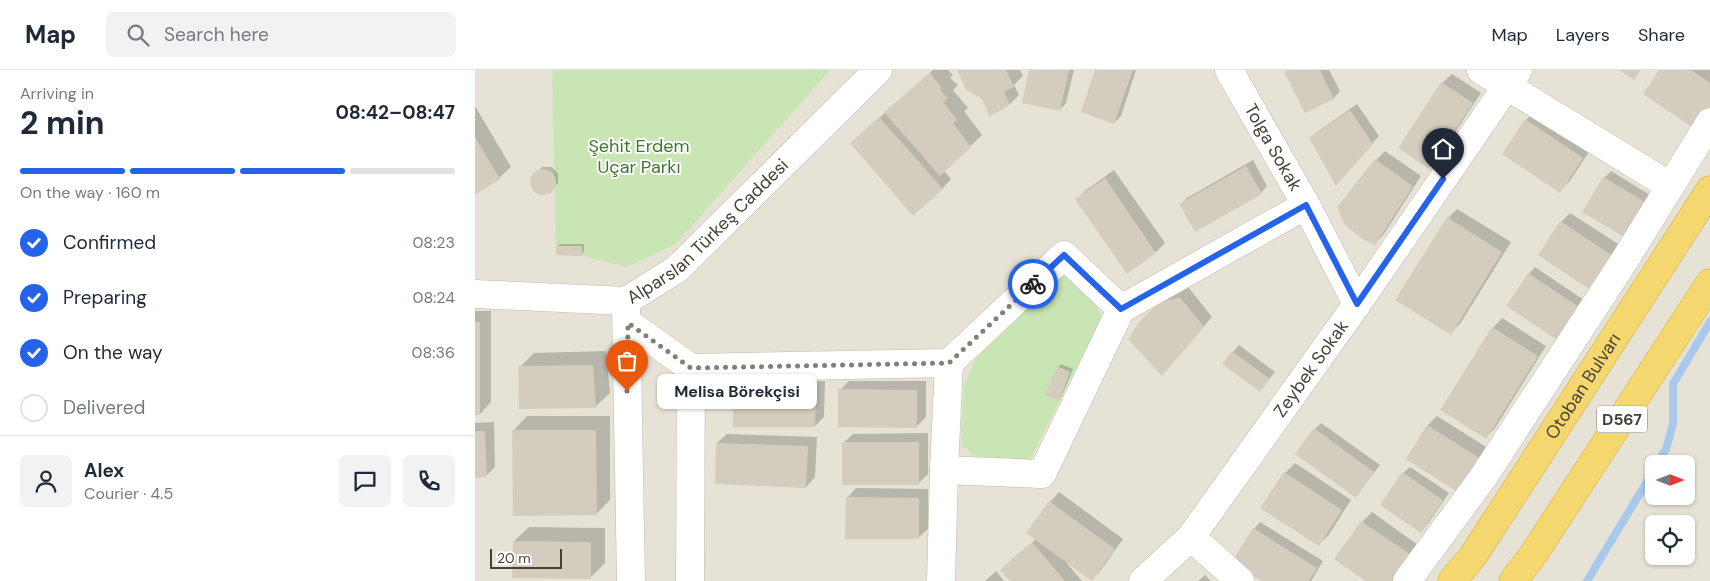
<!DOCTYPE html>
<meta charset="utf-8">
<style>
:root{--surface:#fff;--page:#f2f2f3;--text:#1f2937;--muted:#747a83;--line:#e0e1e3;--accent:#2563eb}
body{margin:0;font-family:"DM Sans",sans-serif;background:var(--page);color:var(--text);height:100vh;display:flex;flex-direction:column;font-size:19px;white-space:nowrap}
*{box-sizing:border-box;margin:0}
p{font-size:16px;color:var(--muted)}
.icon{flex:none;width:28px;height:28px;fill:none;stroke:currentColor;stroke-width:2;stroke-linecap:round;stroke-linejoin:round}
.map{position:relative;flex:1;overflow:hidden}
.details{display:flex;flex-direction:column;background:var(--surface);width:475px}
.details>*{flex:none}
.needle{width:32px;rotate:90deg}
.buttons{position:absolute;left:1170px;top:385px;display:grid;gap:10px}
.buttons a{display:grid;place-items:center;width:50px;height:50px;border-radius:8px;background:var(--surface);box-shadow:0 1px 4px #0004;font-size:25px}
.scale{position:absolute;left:15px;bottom:12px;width:72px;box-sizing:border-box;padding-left:5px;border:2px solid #464137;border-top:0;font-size:14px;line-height:18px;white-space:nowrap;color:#464137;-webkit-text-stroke:4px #fff;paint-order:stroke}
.pin{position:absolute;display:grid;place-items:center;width:42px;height:42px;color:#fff;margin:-51px -21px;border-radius:50% 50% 50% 0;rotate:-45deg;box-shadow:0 0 5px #0007}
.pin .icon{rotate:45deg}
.courier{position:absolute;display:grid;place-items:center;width:50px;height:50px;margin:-25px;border:4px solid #2563eb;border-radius:50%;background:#fff;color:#222;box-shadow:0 1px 6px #0007}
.bubble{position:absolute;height:35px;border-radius:8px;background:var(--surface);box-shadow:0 1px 4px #0004;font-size:16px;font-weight:700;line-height:35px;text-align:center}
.headline em{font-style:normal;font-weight:700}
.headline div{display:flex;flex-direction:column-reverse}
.headline{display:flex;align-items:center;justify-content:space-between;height:85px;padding:0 20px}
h1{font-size:32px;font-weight:700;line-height:38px}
.bar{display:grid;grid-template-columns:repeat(4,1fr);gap:8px 5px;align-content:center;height:60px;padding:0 20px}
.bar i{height:6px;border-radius:4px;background:var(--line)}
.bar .current{background:var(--accent)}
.bar p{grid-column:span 4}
.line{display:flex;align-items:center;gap:12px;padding:0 20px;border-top:1px solid var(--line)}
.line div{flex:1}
.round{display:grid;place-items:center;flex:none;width:52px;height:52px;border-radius:8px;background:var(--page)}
ol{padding:0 20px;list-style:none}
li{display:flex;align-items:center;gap:15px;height:55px}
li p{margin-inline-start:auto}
li .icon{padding:5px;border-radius:50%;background:var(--accent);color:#fff;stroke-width:4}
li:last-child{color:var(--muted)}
li i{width:28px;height:28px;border:2px solid var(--line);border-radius:50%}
header{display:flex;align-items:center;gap:30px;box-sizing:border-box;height:70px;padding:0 25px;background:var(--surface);border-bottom:1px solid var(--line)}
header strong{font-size:24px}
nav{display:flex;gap:28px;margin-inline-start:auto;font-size:18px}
.search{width:350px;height:45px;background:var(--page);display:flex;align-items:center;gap:12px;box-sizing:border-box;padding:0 18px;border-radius:8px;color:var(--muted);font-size:19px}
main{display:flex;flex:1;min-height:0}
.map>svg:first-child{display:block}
</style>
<header>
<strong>Map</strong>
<div class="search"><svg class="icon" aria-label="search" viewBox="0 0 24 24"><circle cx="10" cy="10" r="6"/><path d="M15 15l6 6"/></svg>Search here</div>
<nav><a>Map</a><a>Layers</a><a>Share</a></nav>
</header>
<main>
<section class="details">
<div class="headline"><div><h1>2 min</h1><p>Arriving in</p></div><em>08:42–08:47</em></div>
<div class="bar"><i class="current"></i><i class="current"></i><i class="current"></i><i></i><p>On the way · 160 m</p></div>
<ol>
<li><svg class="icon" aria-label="check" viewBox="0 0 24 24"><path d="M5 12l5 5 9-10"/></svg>Confirmed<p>08:23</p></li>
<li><svg class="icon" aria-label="check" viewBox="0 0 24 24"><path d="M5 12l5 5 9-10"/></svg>Preparing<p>08:24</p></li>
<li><svg class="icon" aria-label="check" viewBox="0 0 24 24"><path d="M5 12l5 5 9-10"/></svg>On the way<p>08:36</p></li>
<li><i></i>Delivered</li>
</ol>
<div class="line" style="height:90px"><a class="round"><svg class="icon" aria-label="person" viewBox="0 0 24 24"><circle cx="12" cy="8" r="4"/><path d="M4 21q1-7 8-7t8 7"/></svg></a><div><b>Alex</b><p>Courier · 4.5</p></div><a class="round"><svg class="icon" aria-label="chat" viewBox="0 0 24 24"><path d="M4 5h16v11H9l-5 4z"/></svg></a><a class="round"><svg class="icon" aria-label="phone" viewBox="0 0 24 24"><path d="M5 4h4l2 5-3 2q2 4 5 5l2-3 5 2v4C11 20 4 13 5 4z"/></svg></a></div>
</section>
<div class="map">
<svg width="1235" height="511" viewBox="0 0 1235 511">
<rect width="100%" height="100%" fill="#f3f1e8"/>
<path fill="#e6e3d6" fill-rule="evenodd" d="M0,0h1235v511h-1235zM1179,394h32v32h-32zM1179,454h32v32h-32z"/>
<path fill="#c9e5b3" d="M77,0h278l-154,174 -49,23 -45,-11 -1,-10h-25z
M591,202l23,22 13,23 -74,146 -46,-1 -21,-17 3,-59 12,-28z"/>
<path fill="#0003" d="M458,0h15l5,5 -3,3 8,7 -5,5 15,18 -4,3 18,24 -38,36 7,8 -9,10 -81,-55z
M484,0h61l3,6 -9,9 5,10 -9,9 -27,-5z
M555,0h44l-8,33 -6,7z
M622,0h39l-15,46 -7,7z
M813,0h41l11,21 -6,7 -29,14 -19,-40z
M1186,0h49v42z
M977,4l29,19 -43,65 -9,9 13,-84z
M882,34l22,32 -37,42 -32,-40 7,-6z
M0,36l36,61 -12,11 -24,15z
M1060,41l56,38 -22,33 -10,9 -33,-71z
M910,81l36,25 -37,58 -9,10 1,-84z
M778,90l14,26 -6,7 -80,11 6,-6z
M67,97h10l6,7v9l-10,11h-9l-7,-7v-9z
M639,100l51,73 -9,9 -79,-53 9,-9z
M1136,101l39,24 -20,34 -26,-51z
M982,139l54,33 -51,82 -10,9 -2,-115z
M1095,143l56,36 -21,33 -44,-60z
M85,174h24v7l-3,4 -24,-8z
M1060,197l52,35 -21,32 -37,-60z
M714,218l23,29 -50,57 -22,-51 29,-29z
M0,241h16v91l-11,12h-5z
M1027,248l44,28 -51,82 -10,10 8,-110z
M764,275l36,27 -15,19 -36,-27z
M131,281l4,42 -15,14 -75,-40 14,-14z
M586,294l12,5 -12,28 -3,3v-33z
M269,311h81l-1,36 -9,9 -80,-36z
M374,311h77v36l-9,9 -77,-36z
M52,346h83v84l-14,14 -83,-83z
M962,346l57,36 -21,33 -66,-27 21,-33z
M19,352l1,45 -9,9 -11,1v-54z
M846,353l59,42 -24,31 -41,-67z
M453,363v41l-9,9 -76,-40 10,-9z
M252,364l90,3 -2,40 -9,10 -89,-44z
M820,393l56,37 -23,36 -10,9 -56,-37 23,-35z
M935,397l39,26 -22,32 -6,6 -18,-58z
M381,418l72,1v40l-10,9 -71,-40z
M584,422l64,47 -22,31 -9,9 -27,-18 17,20h-70l-1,-21 25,-21 14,-37z
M897,442l46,33 -25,36h-25l-32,-22 26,-37z
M785,452l63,39 -12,20h-48l-9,-52z
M54,457l76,1v35l-14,14 -77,-36z
M521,501l8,10h-19z
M730,505l6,6h-13z"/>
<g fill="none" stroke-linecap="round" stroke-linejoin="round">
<path stroke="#a8c9ec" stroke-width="8" d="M1182,394l9,-15 7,-25v-40l37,-62
M1112,511l67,-111"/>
</g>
<path fill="#d4cdbe" d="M482,0h49l8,17 -10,5 6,13 -21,12 -7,-18 -16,-9z
M554,0h40l-9,41 -38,-8z
M620,0h38l-19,54 -33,-12z
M813,0h32l14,29 -29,14 -21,-41z
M1144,0h22l-7,10z
M1184,0h32l19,13v27l-14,20 -53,-36z
M455,3l12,15 -2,2 8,8 -5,4 14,18 -4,3 18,24 -31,29 -56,-64z
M966,12l32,21 -44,66 -31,-21z
M875,40l23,34 -37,42 -27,-48z
M404,47l64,72 -30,27 -63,-73z
M1050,49l58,39 -23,35 -58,-39z
M0,67l25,42 -25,16z
M900,89l38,27 -38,59 -11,-5 -19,-15 -8,-18z
M771,96l16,28 -67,38 -16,-28z
M55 112a13 13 0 1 1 26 0a13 13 0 1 1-26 0Z
M1128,107l42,25 -21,35 -42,-25z
M630,108l51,75 -29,21 -52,-75z
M972,147l55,35 -51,83 -56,-35z
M1085,151l58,38 -23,34 -57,-38z
M81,176h26v10l-26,-1z
M1053,203l54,36 -22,33 -54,-36z
M705,227l24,30 -42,49 -34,-37 11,-17 19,-19z
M0,252h5v93h-5z
M1017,257l46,29 -52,83 -46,-29z
M757,281l38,28 -10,13 -38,-28z
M118,295l3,43 -77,1 -1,-43z
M582,296l13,6 -11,29 -14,-6z
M258,319l83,1 -1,37h-82z
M363,319l79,1v38l-79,-1z
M952,355l59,37 -22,34 -58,-37z
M839,358l60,44 -18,26 -61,-44z
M37,360h84l1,85 -84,1z
M0,361h10l2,46 -12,1z
M367,372h77v43h-77z
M241,373l92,3 -2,42 -91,-4z
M809,402l58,38 -23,36 -59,-38z
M927,402l41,28 -22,33 -41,-28z
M371,427l73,1v41h-74z
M574,431l66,48 -23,32 -66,-48z
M886,451l49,33 -18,27h-27l-31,-22z
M778,458l64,40 -8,13h-48l-30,-18z
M38,471l78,1v37l-79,-1z
M557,472l33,39h-55l-10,-11z"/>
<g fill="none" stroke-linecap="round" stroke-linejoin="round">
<g stroke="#beb9ab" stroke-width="29">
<g id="minor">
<path id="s1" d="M754,0l77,135 51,99"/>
<path d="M1006,0l189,116"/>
<path id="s2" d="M0,224l151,7 51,-32 201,-199"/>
<path d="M151,238l5,273"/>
<path d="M153,253l63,45 258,-5 115,-108 57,54 185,-104"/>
<path d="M474,293l-5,107 98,4 79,-165"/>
<path d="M716,467l49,44"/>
<path d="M215,511l1,-213"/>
<path d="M466,511l3,-111"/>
<path id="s3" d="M668,511l48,-44 166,-233 161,-234"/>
<path d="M932,511l77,-105 142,-218 84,-136"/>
</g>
</g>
<g stroke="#d4ad41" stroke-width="29">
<g id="highway">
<path id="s4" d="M977,511l21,-25 237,-366"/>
<path d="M1038,511l20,-26 177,-272"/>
</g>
</g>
<use href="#minor" stroke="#fff" stroke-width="28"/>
<use href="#highway" stroke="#f5d770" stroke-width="28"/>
</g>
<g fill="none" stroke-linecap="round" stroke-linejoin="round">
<path stroke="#837f75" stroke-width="5" stroke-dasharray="0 9" d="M152,321l1,-68 63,45 258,-5 84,-79"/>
<path stroke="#2563eb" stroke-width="6" d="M558,214l31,-29 57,54 185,-104 51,99 86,-125"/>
</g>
<g text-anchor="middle" stroke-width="4" stroke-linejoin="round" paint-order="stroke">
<rect fill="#fff" stroke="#7e7a73" stroke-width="1" x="1122" y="335.5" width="50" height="27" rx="4"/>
<g font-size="16" font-weight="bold" fill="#464137">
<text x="1147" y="355">D567</text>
</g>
<g font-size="18" fill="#41742d" stroke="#fff">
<text x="164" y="82">Şehit Erdem<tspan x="164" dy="21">Uçar Parkı</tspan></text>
</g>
<g font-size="18" fill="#464137" stroke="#fff">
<text dy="6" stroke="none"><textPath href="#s1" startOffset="89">Tolga Sokak</textPath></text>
<text dy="6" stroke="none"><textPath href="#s2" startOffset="259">Alparslan Türkeş Caddesi</textPath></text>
<text dy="6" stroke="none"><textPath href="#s3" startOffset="272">Zeybek Sokak</textPath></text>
<text dy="6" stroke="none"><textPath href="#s4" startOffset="235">Otoban Bulvarı</textPath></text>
</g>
</g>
</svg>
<div class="buttons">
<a><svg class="needle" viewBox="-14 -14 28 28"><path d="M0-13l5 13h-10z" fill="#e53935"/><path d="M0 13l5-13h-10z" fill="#747a83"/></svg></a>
<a><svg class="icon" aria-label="locate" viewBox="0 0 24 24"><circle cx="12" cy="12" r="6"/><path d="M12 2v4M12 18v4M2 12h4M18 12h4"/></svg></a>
</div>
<div class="scale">20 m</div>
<div class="pin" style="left:152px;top:321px;background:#ea580c"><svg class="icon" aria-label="bag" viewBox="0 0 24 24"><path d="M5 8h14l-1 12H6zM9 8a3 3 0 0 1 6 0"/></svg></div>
<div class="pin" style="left:968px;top:109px;background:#1f2937"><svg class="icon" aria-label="home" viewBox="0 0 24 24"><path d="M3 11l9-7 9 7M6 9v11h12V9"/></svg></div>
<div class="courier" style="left:558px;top:214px"><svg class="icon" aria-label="bike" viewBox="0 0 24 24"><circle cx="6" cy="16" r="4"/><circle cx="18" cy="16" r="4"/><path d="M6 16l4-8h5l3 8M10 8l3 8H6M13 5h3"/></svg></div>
<div class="bubble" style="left:182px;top:304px;width:160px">Melisa Börekçisi</div>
</div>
</main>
